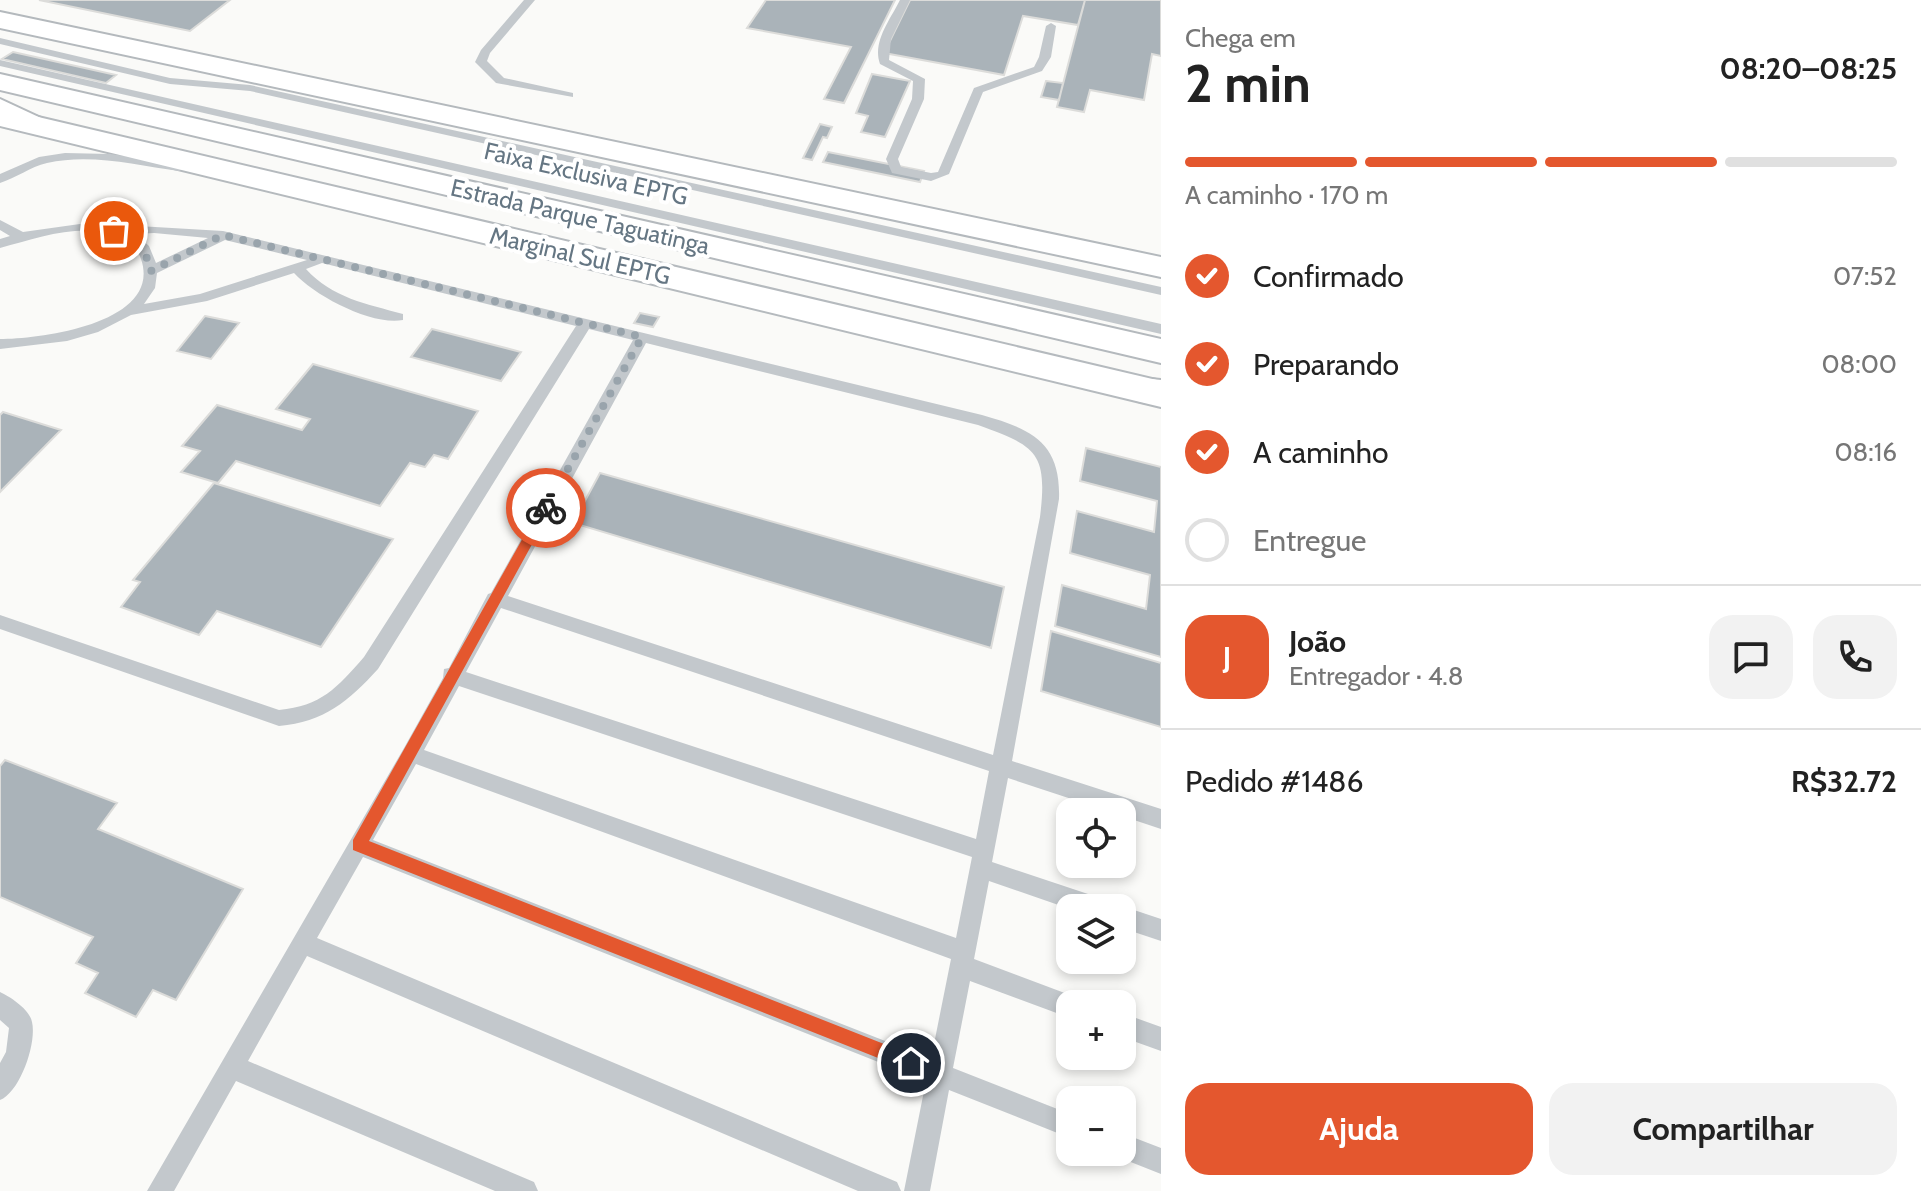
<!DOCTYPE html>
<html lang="pt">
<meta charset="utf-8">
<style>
:root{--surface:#fff;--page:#f2f2f2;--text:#222;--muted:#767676;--line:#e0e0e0;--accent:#e4572e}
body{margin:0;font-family:Cabin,sans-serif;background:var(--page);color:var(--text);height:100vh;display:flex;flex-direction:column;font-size:30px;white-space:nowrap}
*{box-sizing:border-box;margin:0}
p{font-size:26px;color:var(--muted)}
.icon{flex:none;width:44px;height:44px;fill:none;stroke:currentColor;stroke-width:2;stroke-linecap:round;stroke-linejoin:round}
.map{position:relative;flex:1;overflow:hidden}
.sheet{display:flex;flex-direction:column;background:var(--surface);width:760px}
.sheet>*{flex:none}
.fabs{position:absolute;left:1056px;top:798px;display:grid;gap:16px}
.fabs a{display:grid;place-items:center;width:80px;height:80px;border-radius:16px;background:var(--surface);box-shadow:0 4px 12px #0003;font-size:40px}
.pin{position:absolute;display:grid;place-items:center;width:68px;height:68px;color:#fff;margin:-34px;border:4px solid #fff;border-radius:50%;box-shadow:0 2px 8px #0007}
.courier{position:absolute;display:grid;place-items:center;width:80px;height:80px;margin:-40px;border:6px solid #e4572e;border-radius:50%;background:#fff;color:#222;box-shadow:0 2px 10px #0007}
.overview em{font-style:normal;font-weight:700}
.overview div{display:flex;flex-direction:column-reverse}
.overview{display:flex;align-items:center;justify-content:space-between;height:136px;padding:0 24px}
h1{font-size:52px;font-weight:700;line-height:60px}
.bar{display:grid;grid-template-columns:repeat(4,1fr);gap:12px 8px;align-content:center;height:96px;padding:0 24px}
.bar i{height:10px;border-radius:6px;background:var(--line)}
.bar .current{background:var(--accent)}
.bar p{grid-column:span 4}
.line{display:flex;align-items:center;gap:20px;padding:0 24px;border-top:2px solid var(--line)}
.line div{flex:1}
.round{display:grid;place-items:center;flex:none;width:84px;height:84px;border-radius:24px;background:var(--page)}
ol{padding:0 24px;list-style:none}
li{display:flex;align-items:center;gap:24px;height:88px}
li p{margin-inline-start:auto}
li .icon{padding:8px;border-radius:50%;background:var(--accent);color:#fff;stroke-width:4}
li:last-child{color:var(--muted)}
li i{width:44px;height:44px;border:4px solid var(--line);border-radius:50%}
.cta{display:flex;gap:16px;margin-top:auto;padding:16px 24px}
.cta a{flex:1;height:92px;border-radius:24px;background:var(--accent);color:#fff;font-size:32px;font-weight:700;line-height:92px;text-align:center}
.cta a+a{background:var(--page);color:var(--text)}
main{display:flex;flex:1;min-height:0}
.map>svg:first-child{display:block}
</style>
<main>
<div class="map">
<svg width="1161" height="1191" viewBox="0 0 1161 1191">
<rect width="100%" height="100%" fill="#fafaf8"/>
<path fill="#aab3b9" stroke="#dcdcda" stroke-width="2" d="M39,0h191l-40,31z
M766,0h129l-51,103 -20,-4 27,-52 -104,-19z
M910,0h175l-7,25 -55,-9 -19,59 -120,-22z
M1085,0h76v56l-9,-2 -8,46 -54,-10 -6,22 -27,-5z
M13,52l103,23 -10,8 -104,-24z
M872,74l38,7 -25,56 -24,-5 7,-16 -12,-3z
M1046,81l17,2 -4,17 -18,-3z
M820,124l12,3 -5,11 -4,-1 -11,23 -9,-2z
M828,152l96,19 -4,11 -97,-20z
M640,313l19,4 -6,10 -19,-4z
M205,316l34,7 -28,36 -34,-8z
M432,329l89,23 -20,29 -90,-24z
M313,364l165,47 -30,48 -14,-4 -9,12 -15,-4 -30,43 -144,-45 -18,22 -37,-11 19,-21 -18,-5 35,-41 85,25 8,-11 -34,-10z
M3,412l58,18 -61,62v-77z
M1086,448l75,19v190l-106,-31 7,-41 84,24 4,-34 -80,-22 7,-42 77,21 3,-31 -77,-20z
M600,473l404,114 -13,61 -418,-125z
M214,483l179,56 -72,108 -104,-36 -18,24 -78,-28 19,-25 -7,-2z
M1051,631l110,32v64l-120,-36z
M5,760l112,43 -19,26 145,60 -67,111 -23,-10 -17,27 -51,-24 13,-20 -22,-10 17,-26 -93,-40v-131z"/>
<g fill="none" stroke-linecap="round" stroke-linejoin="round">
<g stroke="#b5babe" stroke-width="4">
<path id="primary" d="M0,108l1161,273v26l-1161,-281z"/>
</g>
<g stroke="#b4b9bd" stroke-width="4">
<path id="highway" d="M0,12l1161,245v20l-1161,-249z
M0,74l1161,265v24l-1161,-273z
M0,99l43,20 5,6 -5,6h-20l-23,-12z
M1151,379l10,1v26l-23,-5 -6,-9 6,-9z"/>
</g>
<path fill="#c3c8cc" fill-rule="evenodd" d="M524,0h11l-45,53 -3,8 17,17 69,15v4l-77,-14 -21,-21 6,-12z
M900,0h10l-19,39 -2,21 36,19 -1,20 -26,60 3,8 30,6 7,-1 36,-84 60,-21 5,-10 7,-31 5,-3 5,3 -5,31 -9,14 -59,21 -34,82 -18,7 -39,-8 -6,-14 26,-60 1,-18 -33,-17c-8,-22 10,-44 20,-64z
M0,38l170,40 80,7 911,202v8l-911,-204 -80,-7 -170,-40z
M0,60l1161,264v10l-1161,-268z
M65,153l45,1 69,9 6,4 -6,4c-43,-6 -89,-18 -132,-8 -17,4 -31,15 -47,20v-9l39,-17z
M0,220l23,12 64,-9 136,8 759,184c49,14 79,27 77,84l-47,262 149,48v20l-39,-13v-4h-11l-103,-34 -16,84 105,35 8,4 3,7 -38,1 -81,-28 -15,78 104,39 3,6h-11v14l-100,-37 -17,87 117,46v24l-121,-48 -19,101h-26l22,-110 -563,-224 -46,81 580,244 4,9h-43l-551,-235 -59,105 286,121 4,9h-43l-259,-110 -62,110h-27l257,-443 39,-70 1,-9 5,-1 39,-74 3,-1 142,-253 -44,-11 -211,340c-29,32 -54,53 -99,57l-279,-97v-14l279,95c42,-4 58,-22 85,-53l212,-331 -254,-63 -16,6c26,29 61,35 97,45v6c-31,6 -88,-24 -109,-47l-87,28 -76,14 -33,17 -31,9 -67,8v-10c41,0 163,-16 141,-80 -5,-15 -18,-22 -32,-26 -37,-8 -74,6 -109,15v-9l10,-3 -10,-6zM154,233l54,5 -52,25 -7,-17 -13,-12zM225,240l82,20 -107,34 -56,10 11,-16 2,-15zM646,343l332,82c58,21 70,27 62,92l-47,238 -485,-159zM501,608l488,163 -13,68 -510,-167zM459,686l513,171 -16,81 -532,-188zM416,764l535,195 -20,100 -558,-219z
M1122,906l39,13v22l-39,-13v-20h-4z
M0,992c11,5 30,18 32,30 5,21 -12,70 -32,78v-37l6,-11 3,-24 -9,-8z
M1122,1013l39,14v24l-39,-14z
M1122,1133l39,15v26l-48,-19 -1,-3h10z"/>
<use href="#primary" fill="#fff" fill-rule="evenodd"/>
<use href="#highway" fill="#fff" fill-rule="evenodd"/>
</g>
<path fill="#e4572e" d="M542,504l10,4 -183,333 548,216v12l-6,2 -558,-221v-10z"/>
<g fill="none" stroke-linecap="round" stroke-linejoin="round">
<path stroke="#99a4ac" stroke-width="8" stroke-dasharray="0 14.4" d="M114,231c21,10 32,17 37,40l72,-36 419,102 -96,171"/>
</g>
<g text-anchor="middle" stroke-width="8" stroke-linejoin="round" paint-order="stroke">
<g font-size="24" fill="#657683" stroke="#fff">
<text transform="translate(586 174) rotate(13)" y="8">Faixa Exclusiva EPTG</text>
<text transform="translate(580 217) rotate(13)" y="8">Estrada Parque Taguatinga</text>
<text transform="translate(580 256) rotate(13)" y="8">Marginal Sul EPTG</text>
</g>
</g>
</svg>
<div class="fabs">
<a><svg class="icon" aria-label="locate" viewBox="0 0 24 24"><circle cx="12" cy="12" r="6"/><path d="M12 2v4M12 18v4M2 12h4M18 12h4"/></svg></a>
<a><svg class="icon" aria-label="layers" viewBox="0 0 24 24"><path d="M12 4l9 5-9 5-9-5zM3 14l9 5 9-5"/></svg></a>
<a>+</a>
<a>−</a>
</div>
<div class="pin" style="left:114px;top:231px;background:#ea580c"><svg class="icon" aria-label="bag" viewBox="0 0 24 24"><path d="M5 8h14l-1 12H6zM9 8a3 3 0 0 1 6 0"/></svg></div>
<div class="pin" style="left:911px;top:1063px;background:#1f2937"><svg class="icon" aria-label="home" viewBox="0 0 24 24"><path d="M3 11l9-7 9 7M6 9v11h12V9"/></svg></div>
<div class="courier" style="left:546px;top:508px"><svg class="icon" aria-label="bike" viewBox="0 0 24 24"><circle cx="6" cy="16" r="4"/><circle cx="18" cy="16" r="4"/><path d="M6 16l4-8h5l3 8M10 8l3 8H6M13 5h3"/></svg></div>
</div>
<section class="sheet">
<div class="overview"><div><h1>2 min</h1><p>Chega em</p></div><em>08:20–08:25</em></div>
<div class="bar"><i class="current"></i><i class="current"></i><i class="current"></i><i></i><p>A caminho · 170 m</p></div>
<ol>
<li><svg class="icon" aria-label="check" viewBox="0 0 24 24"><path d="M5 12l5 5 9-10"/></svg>Confirmado<p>07:52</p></li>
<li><svg class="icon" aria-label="check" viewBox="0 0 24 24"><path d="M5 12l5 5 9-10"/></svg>Preparando<p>08:00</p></li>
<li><svg class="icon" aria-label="check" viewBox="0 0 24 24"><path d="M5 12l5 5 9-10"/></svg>A caminho<p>08:16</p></li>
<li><i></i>Entregue</li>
</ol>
<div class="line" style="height:144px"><b class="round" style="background:var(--accent);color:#fff">J</b><div><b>João</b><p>Entregador · 4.8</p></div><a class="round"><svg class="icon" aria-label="chat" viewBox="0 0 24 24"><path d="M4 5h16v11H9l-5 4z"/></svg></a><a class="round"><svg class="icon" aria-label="phone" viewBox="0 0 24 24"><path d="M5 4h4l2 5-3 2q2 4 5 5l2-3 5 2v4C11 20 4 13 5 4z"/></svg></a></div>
<div class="line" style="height:104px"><div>Pedido #1486</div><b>R$32.72</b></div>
<div class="cta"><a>Ajuda</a><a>Compartilhar</a></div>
</section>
</main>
